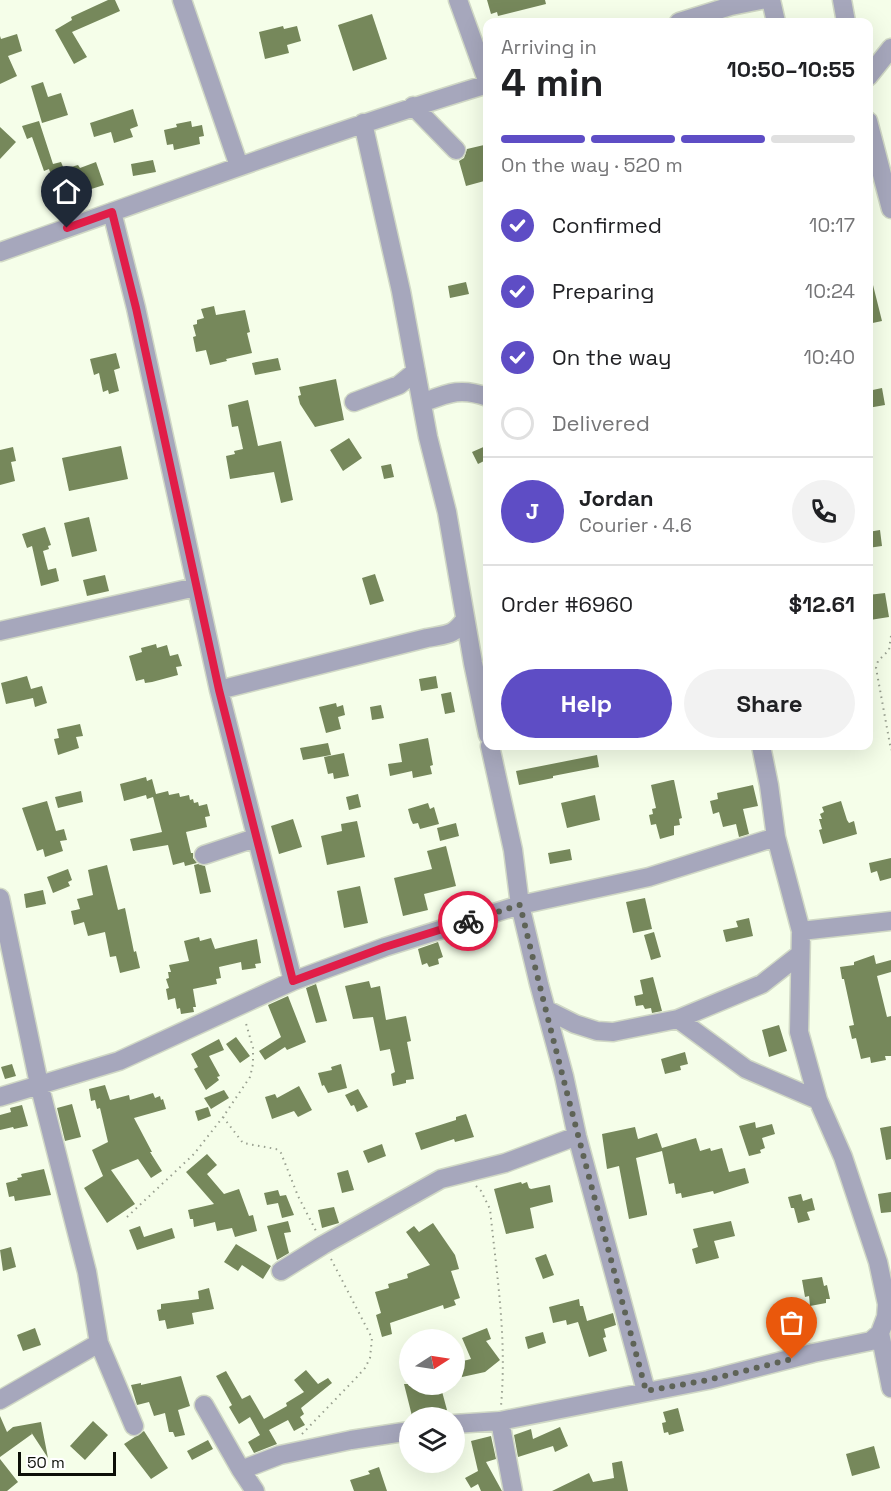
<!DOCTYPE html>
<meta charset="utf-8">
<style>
:root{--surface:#fff;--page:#f2f2f2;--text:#202124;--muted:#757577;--line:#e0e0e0;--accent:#5e4dc5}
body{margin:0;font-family:"Space Grotesk",sans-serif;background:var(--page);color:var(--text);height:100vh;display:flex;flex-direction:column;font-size:22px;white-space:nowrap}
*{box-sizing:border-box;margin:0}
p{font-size:20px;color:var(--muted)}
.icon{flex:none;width:33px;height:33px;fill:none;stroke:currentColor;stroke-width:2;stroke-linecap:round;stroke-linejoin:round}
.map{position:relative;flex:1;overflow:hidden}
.details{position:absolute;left:483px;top:18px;width:390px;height:732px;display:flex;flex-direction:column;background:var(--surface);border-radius:12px;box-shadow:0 6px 24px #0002}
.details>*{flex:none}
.needle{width:39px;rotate:78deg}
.buttons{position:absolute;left:399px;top:1329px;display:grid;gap:12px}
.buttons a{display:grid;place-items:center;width:66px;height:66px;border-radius:50%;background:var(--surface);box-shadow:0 6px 24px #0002;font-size:30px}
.scale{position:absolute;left:18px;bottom:15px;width:98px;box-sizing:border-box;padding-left:6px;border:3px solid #0c0f08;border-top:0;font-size:16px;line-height:21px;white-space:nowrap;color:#0c0f08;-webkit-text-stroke:4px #fff;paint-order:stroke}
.pin{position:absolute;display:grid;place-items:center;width:51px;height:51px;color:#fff;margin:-62px -26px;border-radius:50% 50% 50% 0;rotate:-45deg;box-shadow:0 0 6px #0007}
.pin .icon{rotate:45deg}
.courier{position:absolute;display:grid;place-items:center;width:60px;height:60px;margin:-30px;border:4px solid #e11d48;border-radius:50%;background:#fff;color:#222;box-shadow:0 2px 8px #0007}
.head em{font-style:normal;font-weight:700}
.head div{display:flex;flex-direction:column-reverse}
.head{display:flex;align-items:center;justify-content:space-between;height:102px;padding:0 18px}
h1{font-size:39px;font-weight:700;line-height:45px}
.bar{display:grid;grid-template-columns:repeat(4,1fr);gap:9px 6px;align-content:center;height:72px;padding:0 18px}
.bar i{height:8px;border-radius:4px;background:var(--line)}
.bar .current{background:var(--accent)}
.bar p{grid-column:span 4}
.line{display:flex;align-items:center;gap:15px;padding:0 18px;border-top:2px solid var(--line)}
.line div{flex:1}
.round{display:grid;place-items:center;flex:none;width:63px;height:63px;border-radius:32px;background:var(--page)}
ol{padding:0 18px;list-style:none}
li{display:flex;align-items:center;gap:18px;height:66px}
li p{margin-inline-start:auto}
li .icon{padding:6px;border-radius:50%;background:var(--accent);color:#fff;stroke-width:4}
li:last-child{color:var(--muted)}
li i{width:33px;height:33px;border:3px solid var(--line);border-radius:50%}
.button{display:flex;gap:12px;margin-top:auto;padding:12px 18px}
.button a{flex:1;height:69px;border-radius:36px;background:var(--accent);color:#fff;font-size:24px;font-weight:700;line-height:69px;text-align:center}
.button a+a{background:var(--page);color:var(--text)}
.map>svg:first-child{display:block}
</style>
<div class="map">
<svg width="891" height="1491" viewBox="0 0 891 1491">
<rect width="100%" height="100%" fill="#f5fee9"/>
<path fill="#76885b" d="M108,0h7l5,11 -48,21 15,25 -13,7 -19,-34 17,-10 -1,-3z
M487,0h58l1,4 -48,12 -1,-4 -6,2z
M372,14l15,45 -34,12 -15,-46z
M283,26l1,3 13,-3 4,15 -14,4 2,8 -24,6 -6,-27z
M17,34l5,17 -14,5 9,20 -17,8v-48l1,3z
M43,82l5,15 13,-4 7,22 -26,8 -11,-37z
M133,109l5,17 -8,3 3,8 -19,6 -3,-11 -17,5 -4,-14z
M39,121l14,43 8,-2 3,7 14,-4 2,3 16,-6 8,23 -35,11v2l-9,3 -11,-32 -5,2 -12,-34 -5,2 -5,-13z
M191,121l1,6 10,-2 2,11 -5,1 1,7 -26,6 -1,-6 -6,1 -3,-15 13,-3 -1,-3z
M0,127l16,15 -16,17z
M484,145l4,15v20l-22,6 -7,-25 5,-3 3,-9z
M153,160l3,12 -23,4 -2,-12z
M868,281h4l10,40 -14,3z
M466,282l3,12 -19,4 -2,-12z
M214,306l2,9 29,-5 5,22 -3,1 5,20 -26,6 1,2 -17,4 -4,-15 -10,2 -3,-15 3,-1 -3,-11 4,-1v-4l7,-2 -3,-9z
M116,353l4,15 -6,2 5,21 -10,3 -1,-4 -5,2 -4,-19 -5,2 -4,-16z
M278,358l3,12 -26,5 -3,-12z
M336,379l8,41 -29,7 -15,-23 -2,-8 3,-1 -2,-8z
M882,388l3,17 -17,3v-17z
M248,400l10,46 23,-5 12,59 -12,3 -7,-31 -44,7 -4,-23 9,-2 -1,-3 9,-2 -5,-23 -6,1 -4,-22z
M349,438l13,20 -19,13 -13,-21z
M488,445v14l-10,5 -6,-12z
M121,446l7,33 -59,12 -7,-33z
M13,447l3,14 -5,1 4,19 -15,4v-35z
M391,464l3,13 -10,2 -3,-13z
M89,517l8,34 -25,6 -8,-34z
M45,527l6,18 -3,1 1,3 -6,2 5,19 8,-2 3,13 -18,5 -9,-40 -5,2 -5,-14z
M880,530l2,16 -14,2v-16z
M375,574l9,27 -14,4 -8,-27z
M105,575l4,16 -22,5 -4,-16z
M885,593l4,24 -19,3 -2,-25z
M156,644l1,4 10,-3 3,11 8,-2 4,12 -6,1 2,8 -26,7 -7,1 -1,-4 -8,2 -7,-25 13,-4 -1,-4z
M27,676l4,13 11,-3 5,17 -12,4 -2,-9 -27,6 -5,-21z
M436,676l2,12 -17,3 -2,-12z
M451,692l4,20 -10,2 -4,-20z
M336,703l1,4 6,-2 2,10 -7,2 3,12 -15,4 -7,-26z
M381,705l3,13 -12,2 -2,-13z
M80,724l3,12 -7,1 3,11 -21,7 -4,-16 5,-1 -2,-9z
M428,738l5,27 -3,1 2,8 -19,4 -1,-7 -22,5 -2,-12 14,-2 -3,-18z
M328,743l3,12 -28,5 -3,-12z
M344,753l5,23 -15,3 -1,-6 -5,1 -4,-17z
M597,755l2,12 -46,9v2l-34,7 -3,-14z
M146,777l1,4 5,-2 4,15 12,-3 1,4 10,-2 1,4 9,-2 1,5 3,-1 1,4 4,-1 1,4 8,-2 3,12 -5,1 2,10 -21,5 5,21h2v5l4,5 -12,3 -1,-4 -11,3 -5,-20 -35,6 -3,-12 32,-7 -9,-35 -6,2 -1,-4 -22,6 -4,-17z
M672,780h2l8,38 -3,1 1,6 -6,1v9l-14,4 -4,-15 -5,1 -2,-10 4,-1 -1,-5 4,-1 -5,-23z
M753,785l5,21 -15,3 6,25 -10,3 -3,-13 -13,3 -4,-15 -6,2 -3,-13 8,-2 -1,-6z
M81,791l2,11 -25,6 -3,-11z
M358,794l3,13 -12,3 -3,-13z
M595,795l5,25 -33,8 -6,-25z
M47,801l9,30 8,-2 3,11 -7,1 3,10 -18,6 -2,-8 -6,2 -15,-43z
M841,801l6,19 2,3 5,-2 3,13 -34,10 -4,-14 3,-1 -3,-10h3l-2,-5 4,-2 -2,-5z
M428,803l2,6 4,-2 5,17 -19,5 -2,-6 -5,1 -2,-4 -3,-11z
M293,819l9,28 -23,7 -8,-28z
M357,821l8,36 -38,8 -6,-29 21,-5 -1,-7z
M456,823l3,13 -19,5 -3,-13z
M446,846l10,40 -32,8 4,16 -25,6 -9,-38 38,-9 -5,-18z
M570,849l2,11 -22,4 -2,-11z
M891,858v20l-11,3 -3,-10 -6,2 -2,-10z
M198,864l7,2 6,26 -11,2 -6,-29z
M107,865l11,45 7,-2 9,44 2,-1 4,17 -20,5 -4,-17 -6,1 -5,-25 -17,4 -4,-14 -10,3 -3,-14 9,-2 -3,-10 16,-4 -5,-25z
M68,869l4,11 -4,2 2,4 -17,7 -6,-16z
M360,886l8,37 -24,5 -7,-37z
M43,890l3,14 -20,4 -2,-14z
M645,898l7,31 -19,4 -7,-31z
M749,918l4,18 -27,6 -3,-12 15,-3 -2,-6z
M654,932l7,25 -10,3 -7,-25z
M199,937l1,4 11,-3 4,11 42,-10 4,24 -6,1 1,4 -14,2 -1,-8 -22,5 2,11 -5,1 1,5 -24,5 3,18h-3l1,5 -13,2 -1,-6 -3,1 -2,-11 -7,2 -2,-11 3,-1 -3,-9 3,-1 -1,-6h3l-2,-7 20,-4 -5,-20z
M438,942l5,15 -5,2 1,5 -10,3 -2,-4 -5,2 -4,-16z
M874,955l2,9 15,-4v12l-14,4 10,41 4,-1v40h-6l1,4 -15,3 -1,-6 -9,2 -5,-21 -4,1 -3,-13 5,-1 -10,-46h-2l-2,-12 14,-2v-3z
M653,977l9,34 -10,2 -1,-5 -6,1 -2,-4 -7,1 -2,-10 9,-2 -3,-14z
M369,981l2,7 9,-2 6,34 20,-4 5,25 -4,1 7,37 -8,1v3l-13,3 -2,-12 4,-2 -5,-23 -10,2 -7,-34 -20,2 -8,-33z
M316,984l11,37 -11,2 -10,-35z
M288,996l18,46 -19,8 -2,-3 -20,13 -6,-9 22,-14 -13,-32z
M779,1025l8,26 -18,6 -7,-27z
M236,1037l14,19 -10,7 -14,-19z
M219,1039l5,11 -15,6 11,20 -3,1 2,3 -13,10 -12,-21 4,-2 -7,-13z
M685,1052l3,12 -8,2 1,4 -16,4 -4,-15z
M12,1064l4,12 -11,3 -4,-12z
M341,1064l6,24 -19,5 -4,-8 -2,1 -4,-13 14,-3 -1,-3z
M105,1085l5,15 19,-5 1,5 23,-7 2,5 5,-2 1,4 2,-1 3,10 -32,9 18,34h-2l12,19 -11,7 -13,-19 -27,11 24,34 -28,19 -23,-35 19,-12 -11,-26 16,-8 -8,-34 -3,1 -2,-9 -4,1 -2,-12z
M299,1086l13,24 -14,7 -4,-6 -22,8 -7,-22 10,-3 2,4z
M358,1089l10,18 -11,5 -3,-7 -3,1 -6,-11z
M224,1090l5,8 -18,11 -7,-11z
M72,1104l9,33 -16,4 -8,-33z
M22,1105l6,21 -14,3 -1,-2 -13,3v-15l11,-3 -1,-4z
M208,1107l3,9 -13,5 -3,-10z
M466,1114l8,23 -19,5 -1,-3 -33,11 -6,-17 41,-13v-3z
M755,1122l1,6 16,-4 3,10 -13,4 3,10 -5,2 1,3 -12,3 -10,-30z
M891,1126v33l-5,1 -6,-32z
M635,1127l3,12 19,-6 5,15 34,-10 4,13 10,-3 1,3 11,-3 7,24 16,-4 4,15 -35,11 -1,-3 -31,7 -1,-5 -5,1 -2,-11 -5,1 -7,-33 -26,7 11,55v2l-18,4 -10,-53 -12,3 -5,-35z
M382,1144l4,12 -18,7 -5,-12z
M207,1154l10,11 -10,9 17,20 15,-5 10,27 4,-1 4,16 -22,6 -3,-9 -15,3 -2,-9 -21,5 -1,-8h-3l-2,-9 26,-6 -28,-32z
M44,1169l7,26 -36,6 -1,-5 -5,1 -3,-14 12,-3 -1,-2 5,-1 -1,-3z
M348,1170l6,20 -12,3 -5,-20z
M521,1182l1,2 5,-2 2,6 2,1 19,-4 3,17 -23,6 4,20 -28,6 -12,-45z
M278,1190l2,6 6,-1 8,20 -12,3 -4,-15 -11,2 -3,-12z
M891,1192v20l-10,1 -3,-19z
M801,1194l2,7 9,-3 3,12 -8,2 3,8 -12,3 -4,-15h-3l-3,-11z
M334,1207l5,16 -17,5 -4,-18z
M288,1221l3,11 -7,1 5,20 -12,7 -10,-34z
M731,1221l4,15 -21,5 5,17 -23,6 -4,-15 6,-2 -5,-18z
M433,1223l22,32 4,14 -8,2 9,27 -6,2 2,5 -12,4 -1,-4 -53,18 2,11 -10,3 -6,-22 5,-2 -6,-21 14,-4 -1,-4 20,-6 -1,-4 23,-9 -24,-33 8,-6 5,6z
M140,1226l4,11 28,-9 3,10 -38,12 -8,-20z
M236,1244l35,22 -8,13 -21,-14 -4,6 -14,-9z
M11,1247l5,20 -13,4 -3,-21z
M546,1254l8,21 -11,4 -8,-21z
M822,1277l2,9 3,-1 3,14h-4v4l-16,3 -1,-10 -4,1 -3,-17z
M209,1288l5,21 -22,4 2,11 -27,5 -2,-9 -6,1 -2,-11 4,-1v-5l38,-5 -1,-8z
M579,1299l1,7h3l4,15 26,-8 3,12 -12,4 2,8 -3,1 4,13 -18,6 -11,-35 -11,3 -1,-5 -13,3 -4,-16z
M35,1328l6,17 -18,6 -6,-16z
M487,1328l4,11 -5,2 14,19 -15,12 -23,5 -3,-15 12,-3 -9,-21z
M543,1332l3,11 -18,6 -3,-12z
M306,1370l12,14 10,-6 4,5 -31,25 3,6 -4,3 5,8 -11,6 -6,-11 -19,10 8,14 -23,9 -6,-11 12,-7 -10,-18 -11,7 -10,-17 3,-2 -16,-29 10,-5 16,28 8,-4 14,24 23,-13 -1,-3 18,-11 -10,-12z
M181,1376l9,30 -12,4 7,25 -10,2 -2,-5h-4l-4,-19 -11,3 -5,-14 -12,3 -6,-20 10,-2v2z
M404,1384h36l7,26 -12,4 -1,-4 -22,6z
M678,1408l6,23 -15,4 -1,-3 -4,1 -2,-10 4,-1 -3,-10z
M0,1416l7,16 6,-5 28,-5 7,36 -17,-26 1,2 -32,23z
M93,1421l15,14 -23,25 -15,-14z
M560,1427l8,19 -13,6 -2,-6 -35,11 -4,-22 17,-6 2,10z
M144,1431l24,37 -17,11 -27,-35z
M491,1436l5,23 -10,3 16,29h-21l-3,-7 -7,4 -6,-10 13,-7 -7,-30z
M208,1440l5,9 -21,11 -5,-9z
M874,1446l6,22 -28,8 -6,-22z
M0,1459l18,23 -11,9h-7z
M622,1461l6,30h-76l37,-18 4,9 21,-4 -2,-15z
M379,1467l8,24h-33l-4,-11 20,-6 -2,-3z"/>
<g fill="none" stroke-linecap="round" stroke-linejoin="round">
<g stroke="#d0d8c5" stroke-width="21">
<path id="minor" d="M182,0l57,166
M458,0l30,83
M771,0l5,22
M842,0l4,22
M679,22l52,-16 30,-6
M868,77l23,-29
M413,106l43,44
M868,121l23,88
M363,123l38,168 27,146 19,75 26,151 15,72
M112,212l24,96 83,382 74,291
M0,252c162,-57 323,-118 488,-168
M354,402l45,-17 17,-14
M422,403c26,-10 38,-16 66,-6
M0,631l196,-44
M219,690l208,-52c20,-4 27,-2 38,-19
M490,746l23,104 7,55 19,79 25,92 13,60 69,255
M761,746l8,39 7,52 25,94 -2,101 19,68 25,57 35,105 9,42 -1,13 -6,16 11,55
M204,855l51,-17
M0,898l39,186 48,188 12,71 35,83
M801,931l90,-10
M547,1010l28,14 22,7 16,1 65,-13 84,-35 37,-29
M678,1019l68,50 72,31
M0,1097l119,-36 174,-80 92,-34 135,-42 129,-28 127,-40
M281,1271l42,-26 118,-66 64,-16 72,-27
M0,1400l99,-57
M204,1405l37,65 14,21
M500,1421l13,70
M454,1424l46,-3 208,-41 105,-27 58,-12 9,-8
M241,1470l39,-15 71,-15 59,-9"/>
</g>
<path stroke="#989f8f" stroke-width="2" stroke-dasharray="1.5 4.5" stroke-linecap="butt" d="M891,636l-2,14 -11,11 -2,7 15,82
M223,1117l20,26 33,6 5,4 17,43 18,35
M476,1186l5,5 9,18c7,68 17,129 11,197
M127,1217l67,-63 29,-37 27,-40 3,-13v-16l-8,-28
M302,1434l54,-56 9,-10 5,-10 2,-20 -42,-81"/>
<use href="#minor" stroke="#a6a7bc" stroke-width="18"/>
</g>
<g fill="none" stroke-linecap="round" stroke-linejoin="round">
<path stroke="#5e6357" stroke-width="6" stroke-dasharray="0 10.8" d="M468,921l52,-16c39,163 83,324 126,486l62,-11 84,-21"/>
<path stroke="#e11d48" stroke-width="8" d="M67,228l45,-16 24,96 83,382 74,291 92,-34 83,-26"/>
</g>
</svg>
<div class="buttons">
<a><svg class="needle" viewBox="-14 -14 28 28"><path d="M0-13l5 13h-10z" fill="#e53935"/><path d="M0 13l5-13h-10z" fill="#757577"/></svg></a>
<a><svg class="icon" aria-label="layers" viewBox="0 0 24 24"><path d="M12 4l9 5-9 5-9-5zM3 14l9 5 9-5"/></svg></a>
</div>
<div class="scale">50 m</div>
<div class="pin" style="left:792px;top:1359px;background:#ea580c"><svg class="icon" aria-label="bag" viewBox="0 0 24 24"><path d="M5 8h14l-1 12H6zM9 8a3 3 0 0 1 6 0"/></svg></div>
<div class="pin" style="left:67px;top:228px;background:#1f2937"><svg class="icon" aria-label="home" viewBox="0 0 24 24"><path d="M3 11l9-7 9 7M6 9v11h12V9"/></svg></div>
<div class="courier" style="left:468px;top:921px"><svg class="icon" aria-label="bike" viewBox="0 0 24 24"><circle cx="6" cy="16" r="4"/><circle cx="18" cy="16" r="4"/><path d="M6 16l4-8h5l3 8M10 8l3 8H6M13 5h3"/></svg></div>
<section class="details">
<div class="head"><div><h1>4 min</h1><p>Arriving in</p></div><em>10:50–10:55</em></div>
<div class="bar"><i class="current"></i><i class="current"></i><i class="current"></i><i></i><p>On the way · 520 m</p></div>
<ol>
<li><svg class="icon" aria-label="check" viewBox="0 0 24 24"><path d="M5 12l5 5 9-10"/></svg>Confirmed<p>10:17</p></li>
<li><svg class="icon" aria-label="check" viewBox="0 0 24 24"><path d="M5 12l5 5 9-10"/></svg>Preparing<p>10:24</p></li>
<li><svg class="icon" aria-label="check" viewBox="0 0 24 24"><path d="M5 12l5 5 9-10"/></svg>On the way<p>10:40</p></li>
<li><i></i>Delivered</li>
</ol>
<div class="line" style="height:108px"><b class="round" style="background:var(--accent);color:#fff">J</b><div><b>Jordan</b><p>Courier · 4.6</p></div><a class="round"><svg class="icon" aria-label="phone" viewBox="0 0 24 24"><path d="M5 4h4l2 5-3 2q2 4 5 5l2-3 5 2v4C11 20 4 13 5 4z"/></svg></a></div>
<div class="line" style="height:78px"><div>Order #6960</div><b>$12.61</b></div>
<div class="button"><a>Help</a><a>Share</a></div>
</section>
</div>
